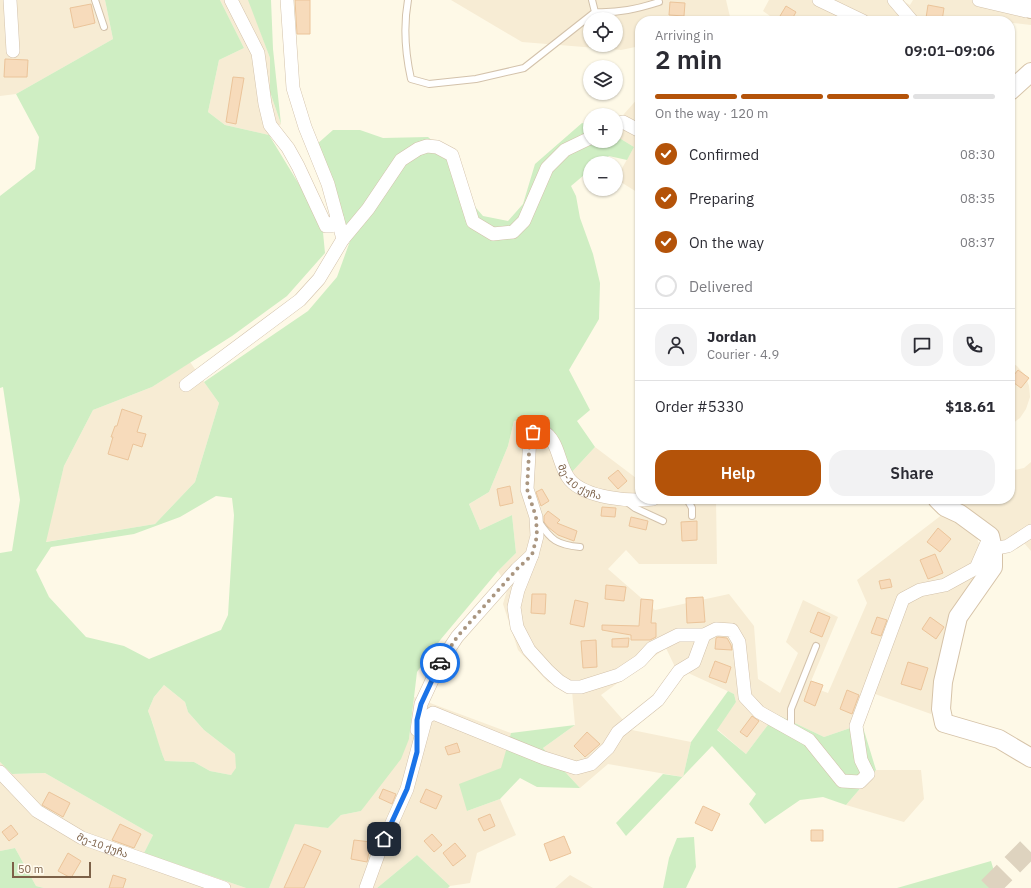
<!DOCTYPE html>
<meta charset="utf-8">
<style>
:root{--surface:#fff;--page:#f2f2f3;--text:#2b2b33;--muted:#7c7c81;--line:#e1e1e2;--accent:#b45309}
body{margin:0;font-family:"IBM Plex Sans","Noto Sans Georgian",sans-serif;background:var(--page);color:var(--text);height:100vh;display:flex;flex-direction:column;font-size:15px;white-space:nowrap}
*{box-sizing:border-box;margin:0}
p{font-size:13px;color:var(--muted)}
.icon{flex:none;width:22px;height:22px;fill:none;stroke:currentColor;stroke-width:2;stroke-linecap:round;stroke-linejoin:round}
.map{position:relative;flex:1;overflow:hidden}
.drawer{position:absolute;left:635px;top:16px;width:380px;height:488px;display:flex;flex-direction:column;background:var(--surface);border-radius:16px;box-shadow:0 1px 3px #0004}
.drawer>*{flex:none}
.fabs{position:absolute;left:583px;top:12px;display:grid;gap:8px}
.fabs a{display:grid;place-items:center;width:40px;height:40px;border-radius:50%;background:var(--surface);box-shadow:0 1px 3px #0004;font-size:20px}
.scale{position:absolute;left:12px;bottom:10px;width:79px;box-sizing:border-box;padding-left:4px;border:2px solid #7c6148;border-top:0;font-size:11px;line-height:14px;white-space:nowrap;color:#7c6148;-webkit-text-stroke:3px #fffbef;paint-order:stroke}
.pin{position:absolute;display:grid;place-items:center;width:34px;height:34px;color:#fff;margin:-17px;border-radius:8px;box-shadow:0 2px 6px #0006}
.courier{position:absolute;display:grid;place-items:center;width:40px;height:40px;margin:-20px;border:3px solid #1a73e8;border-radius:50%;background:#fff;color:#222;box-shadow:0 1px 5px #0007}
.summary em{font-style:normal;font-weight:600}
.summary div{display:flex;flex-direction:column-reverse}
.summary{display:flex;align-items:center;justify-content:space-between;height:68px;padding:0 20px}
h1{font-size:26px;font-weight:600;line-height:30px}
.bar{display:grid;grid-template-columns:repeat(4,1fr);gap:6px 4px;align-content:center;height:48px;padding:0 20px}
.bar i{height:5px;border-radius:3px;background:var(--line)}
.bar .on{background:var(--accent)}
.bar p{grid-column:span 4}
.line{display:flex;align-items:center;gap:10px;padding:0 20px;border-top:1px solid var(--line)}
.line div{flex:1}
.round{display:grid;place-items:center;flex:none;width:42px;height:42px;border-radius:16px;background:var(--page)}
ol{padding:0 20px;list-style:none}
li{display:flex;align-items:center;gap:12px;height:44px}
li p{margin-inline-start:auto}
li .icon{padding:4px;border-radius:50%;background:var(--accent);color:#fff;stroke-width:4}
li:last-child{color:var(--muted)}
li i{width:22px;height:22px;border:2px solid var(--line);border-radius:50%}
.button{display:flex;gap:8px;margin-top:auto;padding:8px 20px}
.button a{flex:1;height:46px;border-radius:16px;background:var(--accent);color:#fff;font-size:16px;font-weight:600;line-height:46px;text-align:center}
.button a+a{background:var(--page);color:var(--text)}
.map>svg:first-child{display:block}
</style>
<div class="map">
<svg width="1031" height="888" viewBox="0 0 1031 888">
<rect width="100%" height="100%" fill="#fef9e7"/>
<path fill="#f7ecd4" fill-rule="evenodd" d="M0,0h105l8,39 -97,55 -16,2z
M220,0h29l21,58v34l11,32 -12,11 -44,-10 -17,-13 11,-52 25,-12z
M451,0h275l5,21h-91v25l-19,4 -99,-8zM590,19h26v26h-26z
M769,0h132l9,5 3,-5h118v25l-18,-2 -3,5v-7h-233l-14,-10z
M640,96v98l-24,-15 18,-32 -18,-11v-13z
M190,362l29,41 -24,79 -40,42 -110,18 19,-76 29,-56 59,-23z
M1010,362l7,4 8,9 4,11 1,11 -4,12 -6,9 -10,7z
M536,418l12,12 23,43 24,-26 45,34v18h76l1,65h-78l-13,-14 -18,19 47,41 74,-16 25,32 4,53 22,14 18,-40 -12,-11 17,-42 35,17 -29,69 19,7 39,-90 -10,-23 86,-66 25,13 9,11 8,23 -49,123 -5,30 -56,-20 -13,30 -38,13 -48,-23 -30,40 -29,-25 19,-27 -2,-8 -59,-27 -9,-19 -65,47 31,35 59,12 -8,35 -75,-13 -28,24 -37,-40 32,-23 -3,-34 -24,-9 -30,-32 -15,-46 5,-17 -10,-16 18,-18 -4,-38 -32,15 -11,-26 20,-12 19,-46 6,-25z
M1031,462v89l-7,-8 -23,12 -60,-56h69v-28l14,-3z
M164,685l21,17 3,10 16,18 31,24 2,14 -6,7 -21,-4 -16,-9 -29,-1 -7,-17 -5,-20 -5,-13 6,-14z
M414,697l97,36 -9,35 -35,43 33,-12 16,36 -39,18 -7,30 -20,3 -33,-31 -40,33h-108l26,-65 33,5 13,-13 20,-4 48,-72z
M0,762l12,12 33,-1 108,62 -9,18 102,35h-202l-8,-2 -21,-38 -15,3z
M876,770h45l3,29 -20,23 -58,-17z
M570,875l23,13h-38z"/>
<path fill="#cfeec3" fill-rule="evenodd" d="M105,0h115l24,48 -25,12 -11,52 17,13 44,10 53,87 3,31 -38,43 -55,40 -80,51 -59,23 -29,56 -18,76 109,-18 40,-42 24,-79 -15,-21 104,-71 29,-34 13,-36 -42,-89 25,-22h27l23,8 45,-1 26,22 9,34 20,23 25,5 15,-17 12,-40 47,-41 8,2v16h26v-5l18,11 -7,13 -18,-4 -10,7h-9v7l-19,16 5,10 4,22 13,36 7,29 -1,36 -30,51 21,40 -13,11 18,26 -24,26 -23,-43 -12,-12 -22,3 -6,25 -19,46 -20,12 11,26 32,-15 4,38 -18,18 -57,68 -24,33 -8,67 -8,20 -40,52 -20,4 -13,13 -33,-4 -26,64h-23l-102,-35 9,-18 -108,-62 -33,1 -12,-12v-209l12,-2 8,-51 -17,-113 -3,1v-192l35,-27 4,-32 -23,-43 97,-55zM216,496l16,2 2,17 -6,100 -7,15 -72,29 -25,-13 -38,-9 -37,-40 -13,-27 15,-23 83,-13 46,-17zM164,685l21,17 3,10 16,18 31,24 1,14 -5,7 -21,-4 -16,-9 -29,-1c-7,-16 -10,-33 -17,-50l6,-14z
M248,0h23l2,49 8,75 -11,-32v-34z
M728,691l6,3 2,8 -19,28 29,24 30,-40 48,23 38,-13 14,46 -30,35 -23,-8 -23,3 -35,24 -16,-20 7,-10 -44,-48 -86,90 -10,-13 47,-49 20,3 8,-35z
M575,725l-32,23 37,40 -43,-1 -17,-9 -20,21 -33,12 -8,-27 42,-16 10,-35z
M694,837l2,30 -10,21h-23l6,-30 8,-20z
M15,848l21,38 8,2h-44v-37z
M417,855l33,31 -2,2h-71z
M991,861l8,27h-102z"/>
<path fill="#f7dbbb" stroke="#ebc49a" d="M295,0h15v34h-13z
M670,2l15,1 -1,13 -15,-1z
M91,4l4,19 -21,5 -4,-20z
M928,5l16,3 -2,13 -16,-3z
M786,6l10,6 -5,9h-14z
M5,59l23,1 -1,17h-23z
M233,77l11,1 -8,46 -10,-2z
M1018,370l11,8 -8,10 -11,-8z
M122,409l20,7 -5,16 9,2 -4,13 -9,-3 -5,16 -20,-6 5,-17h-2l4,-11h2z
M618,470l9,11 -9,8 -10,-11z
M510,486l3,17 -13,3 -3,-17z
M542,489l7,12 -8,5 -5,-14z
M602,507l14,1 -1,9 -14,-1z
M548,511l12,9 -3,3 20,8 -3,10 -16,-6 -10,-8 -4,-5v-6z
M631,517l17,4 -2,9 -17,-4z
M697,521v19l-15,1 -1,-19z
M938,528l13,11 -11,13 -13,-10z
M935,554l8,19 -15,6 -8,-19z
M890,579l2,8 -11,2 -2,-8z
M606,585l20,2 -2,14 -19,-2z
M532,594h14l-1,20 -14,-1z
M703,597l2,25 -18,1 -1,-25z
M641,599l12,1 -2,23h5v14l-6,3h-19v-5l-29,-5v-5l37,1z
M575,600l13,3 -4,24 -14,-3z
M818,612l12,5 -8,20 -12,-5z
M877,617l10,3 -6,16 -10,-3z
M930,617l14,10 -8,12 -14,-10z
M718,637l9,1 4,7 1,5 -17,-1 1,-11z
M629,638l-1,9h-16v-8z
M596,640l1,27 -14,1 -2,-27z
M715,661l16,6 -5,16 -17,-6z
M908,662l20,6 -7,22 -20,-6z
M811,681l12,4 -8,21 -11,-5z
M847,690l12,5 -7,19 -12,-5z
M752,716l7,5 -12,16 -7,-5z
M587,732l13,12 -15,13 -11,-11z
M457,743l3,9 -12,3 -3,-8z
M383,789l13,5 -4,10 -13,-6z
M426,789l16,7 -6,13 -16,-7z
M49,792l21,11 -7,14 -21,-12z
M703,806l17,8 -8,17 -17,-8z
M490,814l5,12 -11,5 -6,-12z
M120,824l21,10 -7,14 -22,-8z
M11,825l7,9 -9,7 -7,-9z
M811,830h12v11h-12z
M432,834l10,11 -8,7 -10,-11z
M564,836l7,17 -21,8 -6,-17z
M354,840l17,2 -4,20 -16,-3z
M455,843l11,13 -13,10 -10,-13z
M304,844l17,7 -17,37h-20z
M68,853l13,8 -10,17 -13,-7z
M113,875l13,4 -3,9h-14z"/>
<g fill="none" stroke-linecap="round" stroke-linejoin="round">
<path stroke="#ded3bf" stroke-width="22" stroke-dasharray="22 11" stroke-linecap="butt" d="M989,888l42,-42"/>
<g stroke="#d3c2ab" stroke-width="8">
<path id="lane" d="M95,0l9,27
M408,0c-5,28 -3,52 3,79l18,5 47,-5 48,-11 71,-56
M592,0l3,12c24,1 42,-3 64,-10
M687,499l5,9v8
M627,502l8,6 28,13
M539,522c12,18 18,23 41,25
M791,730v-21l25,-63"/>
</g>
<g stroke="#d3c2ab" stroke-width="14">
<g id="street">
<path d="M10,0l3,51"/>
<path d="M231,0l27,53 7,51 5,21 18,23 10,18 28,60h5l6,-8"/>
<path d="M819,0l44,21"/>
<path d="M894,0l18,21"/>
<path d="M979,0l47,11"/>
<path d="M616,124l7,-2 17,9"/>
<path d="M343,239l25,-30 33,-49 17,-11 9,-3 10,1 15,8 21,67 20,12 20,-2 11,-11 23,-53 18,-18 25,-12"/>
<path d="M186,385l114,-85 19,-21 24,-40 -15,-55 -23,-57 -12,-39 -6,-88"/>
<path d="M993,549l15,-3 23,-15"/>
<path d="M532,555l-14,35 -4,17 3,20 12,23 19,21 11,10 10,6h12l38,-12 21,-14 12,-13 26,-13h26l12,-6 16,1 7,12 6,55 14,15 50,28 33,41 18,1 8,-8 -7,-14 -5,-34 47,-127 17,-9 25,-5 31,-17 14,-32"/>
<path id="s1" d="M417,730l4,-26 20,-43 16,-24 60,-68 15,-14 5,-19 -1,-19 -9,-28 3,-53 3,-4 8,-2c20,11 16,35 29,50 16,18 60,22 83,19"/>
<path id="s2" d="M0,772l37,39 45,27 142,50"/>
<path d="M366,888l13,-36 28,-63 19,-71 7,-5 111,45 32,10 15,-4 17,-16 10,-16 40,-32 21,-29 15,-9 10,-27"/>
</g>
</g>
<g stroke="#d6c3a8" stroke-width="20">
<path id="secondary" d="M1015,0l16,9
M1010,91l21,-19
M937,499l8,8 15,7 30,22 3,13v18l-35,50 -15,65 -2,27 3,14 55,16 32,19"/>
</g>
<use href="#lane" stroke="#fff" stroke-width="6"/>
<use href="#street" stroke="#fff" stroke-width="13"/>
<use href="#secondary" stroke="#fff" stroke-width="18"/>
</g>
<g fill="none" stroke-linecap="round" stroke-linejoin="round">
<path stroke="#aa9680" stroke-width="4" stroke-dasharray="0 7.2" d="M440,663l17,-26 60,-68 15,-14 5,-19 -1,-19 -9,-28 3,-53 3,-4"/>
<path stroke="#1a73e8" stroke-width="5" d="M384,839l23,-50 10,-37v-32l4,-16 19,-41"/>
</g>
<g text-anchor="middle" stroke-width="4" stroke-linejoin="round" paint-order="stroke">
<g font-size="10" fill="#7c6148" stroke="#fffbef">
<text dy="4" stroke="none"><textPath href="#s1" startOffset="416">მე-10 ქუჩა</textPath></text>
<text dy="4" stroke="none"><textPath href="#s2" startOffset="128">მე-10 ქუჩა</textPath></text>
</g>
</g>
</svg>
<div class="fabs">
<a><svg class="icon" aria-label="locate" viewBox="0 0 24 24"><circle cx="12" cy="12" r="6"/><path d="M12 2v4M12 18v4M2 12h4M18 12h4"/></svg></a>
<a><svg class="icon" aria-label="layers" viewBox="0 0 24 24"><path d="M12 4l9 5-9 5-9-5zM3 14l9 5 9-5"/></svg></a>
<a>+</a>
<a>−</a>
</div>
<div class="scale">50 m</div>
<div class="pin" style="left:533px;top:432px;background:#ea580c"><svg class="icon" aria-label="bag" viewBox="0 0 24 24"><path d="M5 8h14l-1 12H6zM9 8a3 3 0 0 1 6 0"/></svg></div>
<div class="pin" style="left:384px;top:839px;background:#1f2937"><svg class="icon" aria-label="home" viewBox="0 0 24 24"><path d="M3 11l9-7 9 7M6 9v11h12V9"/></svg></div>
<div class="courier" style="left:440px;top:663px"><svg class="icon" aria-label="car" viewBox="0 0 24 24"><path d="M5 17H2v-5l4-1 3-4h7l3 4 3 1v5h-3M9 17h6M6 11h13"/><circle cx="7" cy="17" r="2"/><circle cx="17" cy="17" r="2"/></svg></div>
<section class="drawer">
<div class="summary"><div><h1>2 min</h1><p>Arriving in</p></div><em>09:01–09:06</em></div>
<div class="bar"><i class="on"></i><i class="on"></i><i class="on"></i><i></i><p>On the way · 120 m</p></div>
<ol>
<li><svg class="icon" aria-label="check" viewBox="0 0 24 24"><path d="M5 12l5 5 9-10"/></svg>Confirmed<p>08:30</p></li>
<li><svg class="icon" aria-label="check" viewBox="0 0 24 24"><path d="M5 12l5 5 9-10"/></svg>Preparing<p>08:35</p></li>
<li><svg class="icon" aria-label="check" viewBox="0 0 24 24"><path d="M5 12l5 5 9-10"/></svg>On the way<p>08:37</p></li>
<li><i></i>Delivered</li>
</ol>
<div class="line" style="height:72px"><a class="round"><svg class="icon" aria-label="person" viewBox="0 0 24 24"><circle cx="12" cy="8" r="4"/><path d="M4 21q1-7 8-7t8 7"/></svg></a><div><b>Jordan</b><p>Courier · 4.9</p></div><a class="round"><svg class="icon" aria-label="chat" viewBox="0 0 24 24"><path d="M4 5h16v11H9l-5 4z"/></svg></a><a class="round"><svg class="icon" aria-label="phone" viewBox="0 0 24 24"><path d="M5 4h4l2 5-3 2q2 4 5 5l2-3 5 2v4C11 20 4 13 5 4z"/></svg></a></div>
<div class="line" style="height:52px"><div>Order #5330</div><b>$18.61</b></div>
<div class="button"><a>Help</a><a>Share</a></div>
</section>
</div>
